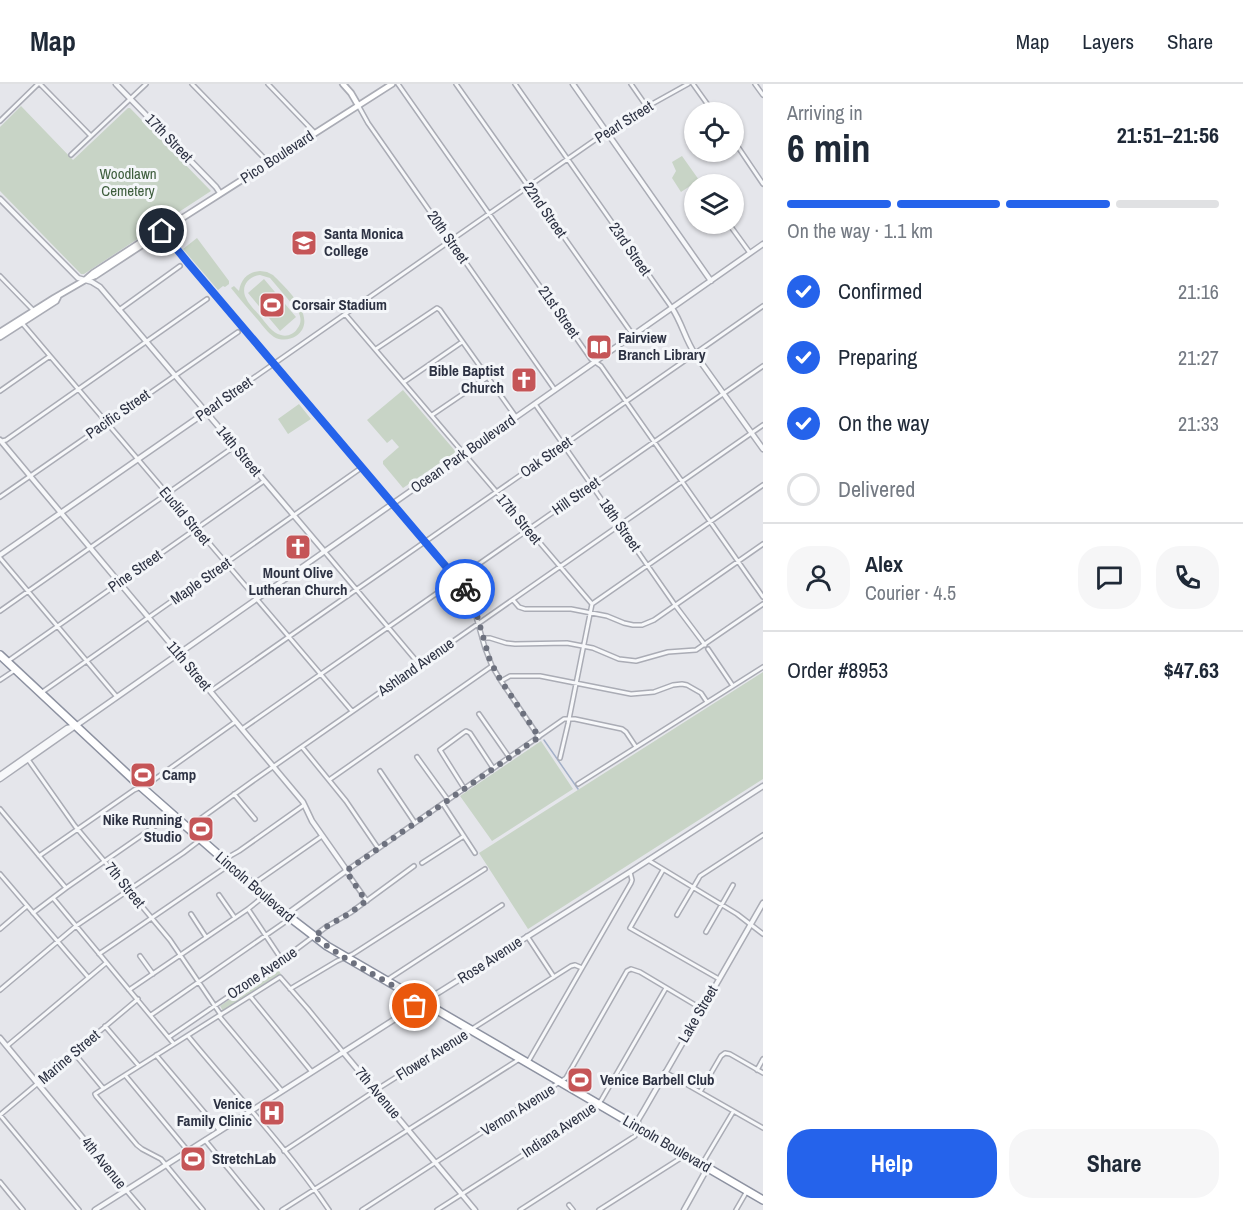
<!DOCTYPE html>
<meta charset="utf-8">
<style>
:root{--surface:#fff;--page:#f6f6f7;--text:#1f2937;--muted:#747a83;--line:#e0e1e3;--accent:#2563eb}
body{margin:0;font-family:"Archivo Narrow",sans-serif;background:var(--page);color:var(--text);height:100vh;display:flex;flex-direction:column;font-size:22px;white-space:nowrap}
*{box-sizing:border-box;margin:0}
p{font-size:20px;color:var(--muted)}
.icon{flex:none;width:33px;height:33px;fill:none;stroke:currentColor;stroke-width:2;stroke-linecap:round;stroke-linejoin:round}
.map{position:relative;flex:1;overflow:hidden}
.drawer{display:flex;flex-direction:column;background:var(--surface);width:480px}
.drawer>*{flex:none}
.tools{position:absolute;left:684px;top:18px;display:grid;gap:12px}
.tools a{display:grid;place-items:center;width:60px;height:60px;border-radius:50%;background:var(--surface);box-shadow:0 2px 4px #0004;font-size:30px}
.pin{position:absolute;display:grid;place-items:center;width:51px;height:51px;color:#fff;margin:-26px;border:3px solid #fff;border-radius:50%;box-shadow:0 2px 6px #0007}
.courier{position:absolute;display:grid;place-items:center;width:60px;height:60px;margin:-30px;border:4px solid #2563eb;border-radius:50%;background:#fff;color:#222;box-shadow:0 2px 8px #0007}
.summary em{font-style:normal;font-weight:700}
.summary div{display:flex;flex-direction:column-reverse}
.summary{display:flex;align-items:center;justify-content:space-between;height:102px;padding:0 24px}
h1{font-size:39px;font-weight:700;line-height:45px}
.bar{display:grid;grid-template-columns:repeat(4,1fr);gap:9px 6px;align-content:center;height:72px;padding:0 24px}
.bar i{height:8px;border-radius:4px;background:var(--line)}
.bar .active{background:var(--accent)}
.bar p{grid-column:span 4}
.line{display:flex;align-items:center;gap:15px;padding:0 24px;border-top:2px solid var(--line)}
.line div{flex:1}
.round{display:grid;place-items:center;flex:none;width:63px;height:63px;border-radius:24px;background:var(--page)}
ol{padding:0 24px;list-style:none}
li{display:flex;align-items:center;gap:18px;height:66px}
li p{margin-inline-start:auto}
li .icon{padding:6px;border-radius:50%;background:var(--accent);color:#fff;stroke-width:4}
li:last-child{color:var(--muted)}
li i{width:33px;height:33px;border:3px solid var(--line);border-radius:50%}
.cta{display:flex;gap:12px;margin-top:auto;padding:12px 24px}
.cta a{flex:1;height:69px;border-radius:24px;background:var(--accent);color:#fff;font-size:24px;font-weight:700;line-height:69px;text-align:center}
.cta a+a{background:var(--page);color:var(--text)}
header{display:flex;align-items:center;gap:36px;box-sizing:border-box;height:84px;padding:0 30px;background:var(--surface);border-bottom:2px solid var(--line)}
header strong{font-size:28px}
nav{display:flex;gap:33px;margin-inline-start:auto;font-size:21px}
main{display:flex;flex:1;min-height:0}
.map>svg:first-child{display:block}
</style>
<header>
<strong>Map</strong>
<nav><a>Map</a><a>Layers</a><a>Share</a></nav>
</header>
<main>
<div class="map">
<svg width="763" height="1126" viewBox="0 0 763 1126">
<rect width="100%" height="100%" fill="#e5e6eb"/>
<path fill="#c8d4c6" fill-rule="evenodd" d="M21,22l52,54 55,-52h2l81,83 -127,83h-3l-81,-83v-64z
M682,72l17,24 -18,12 -9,-14 4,-7 -4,-9z
M197,154l32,43v3l-4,3 -2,-1 -5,4 -35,-41z
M260,187l7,1 6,3c13,13 47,44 23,61 -6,4 -15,5 -22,1 -6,-4 -11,-11 -16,-17 -9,-10 -18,-21 -27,-32l3,-2 5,5c2,-12 9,-19 21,-20zM260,191l10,3 28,33c3,6 4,12 -1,18 -3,5 -10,8 -16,6 -9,-2 -15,-12 -21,-19 -4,-5 -11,-11 -14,-18 -6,-12 3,-22 14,-23z
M264,195l32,38 -16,14 -32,-38z
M403,306l53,62 -53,36 -20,-24v-3l16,-14 -7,-8 -5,4 -20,-23z
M299,320l12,15 -23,15 -10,-15z
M763,588v107l-235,150 -49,-76z
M541,657l32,48 -81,52 -32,-45z
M276,883l5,7 -58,37 -3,-5z"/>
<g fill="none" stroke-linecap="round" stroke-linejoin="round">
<path stroke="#a3b0c8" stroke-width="1.5" d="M544,656l34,49"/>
<g stroke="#aaacb5" stroke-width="6">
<path id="minor" d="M40,0l51,52
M192,0l76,78
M268,0l47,49
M398,0l193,275 10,7 162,231
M456,0l177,251
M515,0l157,224
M631,0l16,23
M693,0l20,28
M755,0l8,11
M358,21l10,18 187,267
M0,37l38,-37
M734,57l29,43
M71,71l75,-71
M729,140l21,29
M162,147l27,33 275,324 9,18 12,42 7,18 9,15 38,56
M0,192l34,35
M119,226l61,-44
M345,230l247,290 -24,120 -8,34
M22,239l330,388
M376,265l61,-41 3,2 76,107
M404,298l58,-40
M0,307l50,-35
M535,320l140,201 30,40
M206,327l419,-292 63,-35
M432,331l56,-38
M2,357l4,-1 201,-141
M0,413l238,-165
M324,467l95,113
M0,474l117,139
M513,516l6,7 6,2h46l36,7 17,7 9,2h9l12,-5 109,-76
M592,520l171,-119
M0,527l235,-165
M482,554h8l16,5 9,1 52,-1 26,5 26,11 17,2 32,-9 28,-2 67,-46
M708,565l25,37
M8,577l256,-180
M0,596l15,-10
M501,597l9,-5h30l91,18 23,-2 19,-7 9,-1 5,1 14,8 6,9
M211,607l552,-385
M41,609l320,-225
M479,630l30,43
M242,645l521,-363
M302,663l44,54 32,47
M417,673l31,43
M27,674l48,68 95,114 51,75
M380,687l35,52
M329,696l163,-114
M578,700l185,-117
M464,704l-24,-38 23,-17 3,-2 4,2 23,35
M234,710l21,25
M443,720l32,49
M0,725l66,79
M189,743l68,-49 506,-353
M39,772l95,-66 14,-6 87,-62
M225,775l14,-8 65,-46
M648,776l89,54 26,20
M422,779l42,-27
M663,786l-33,58 89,51
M0,790l88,103
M253,800l69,-48
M219,811l16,23
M53,814l121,146
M367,817l-21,-30 218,-152h11l47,10 4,3 10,15
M248,825l34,51
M33,829l33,-25 105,-73
M191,830l15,23
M677,831l23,-39 63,-41
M0,845l27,-23
M706,848l27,-47
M527,852l27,41
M99,870l130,-89
M140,872l13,18
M387,896l115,-75
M290,905l47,-28 16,-7 132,-85
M0,906l76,-64 107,-73 17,-13
M129,906l119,-81 15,-12
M250,912l62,76
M151,931l134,-93 3,-5
M219,932l63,75
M105,942l34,40
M188,952c47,57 99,112 141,174
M169,953l113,-77 44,-33 24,-14 64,-47
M7,962l99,-83
M74,969l29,35
M156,971l64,76
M528,978l103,-179 1,-3 -2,-8
M757,986l6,-11
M665,988l98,56
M125,991l63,76
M700,1008l21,-36 4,-3 5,1 33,19
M0,1031l138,-116
M0,1031l79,95
M205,1056l57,70
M284,1067l92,-61 195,-124 4,-1 7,3
M705,1081v-6l28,-47
M0,1098l23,28
M126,1106l17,20
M569,1121l4,5
M203,1126l-42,-51 -19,-10 -5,-4 -41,-49 -1,-2 185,-117 28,32 35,43
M282,1126l236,-150
M362,1126l204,-132 61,-107 4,-2 9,3 62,37
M437,1126l158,-101 7,-10 64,-111
M520,1126l115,-74 3,-8
M599,1126l85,-54
M736,1126l11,-19"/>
</g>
<g stroke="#aaacb5" stroke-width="7">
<path id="tertiary" d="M116,0l100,103 4,6
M573,0l138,197
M0,115l78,79 14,4 8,5 224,264
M672,224c10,15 13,31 23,46l68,95
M0,356l303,362 9,19 33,47 1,3 -55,40 -3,5
M0,471l206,-143
M0,691l67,-47 4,-1
M0,695l763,-535
M0,954l126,152
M343,968l132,158
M638,1043v-7l6,-10 119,-207
M95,1126l153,-97 147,-94 46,-28 189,-119 133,-86
M684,1126l20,-36 1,-8"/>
</g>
<g stroke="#aaacb5" stroke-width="8">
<path id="secondary" d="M343,0l8,9 7,12
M85,196l10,-4 64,-42 3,-3 230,-147
M0,248l54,-34 31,-18 8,-7 51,-33 14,-9h4
M0,253l56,-36 2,-4"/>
</g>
<g stroke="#8d92a1" stroke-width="10">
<path id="trunk" d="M0,571l138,129 150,132 39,30 436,254"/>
</g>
<use href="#minor" stroke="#f7f8fa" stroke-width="3"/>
<use href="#tertiary" stroke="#f7f8fa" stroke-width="4"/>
<use href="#secondary" stroke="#fff" stroke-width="4.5"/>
<use href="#trunk" stroke="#fff" stroke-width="7"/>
</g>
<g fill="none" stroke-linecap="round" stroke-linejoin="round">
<path stroke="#6d717e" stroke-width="6" stroke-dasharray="0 10.8" d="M415,922l7,-4 -74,-42 -34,-23 12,-10 24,-14 16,-12 -20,-30 193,-134 -38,-56 -11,-20 -14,-49 -5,-13 -6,-10"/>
<path stroke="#2563eb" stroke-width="8" d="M162,147l27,33 276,325"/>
</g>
<defs>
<g id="university-square" transform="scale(1.35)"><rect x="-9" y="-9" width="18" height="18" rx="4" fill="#c55557" stroke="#f4f6f9"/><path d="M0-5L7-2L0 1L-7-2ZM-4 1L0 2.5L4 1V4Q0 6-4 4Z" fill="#fff"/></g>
<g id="stadium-square" transform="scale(1.35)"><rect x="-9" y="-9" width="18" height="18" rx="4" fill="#c55557" stroke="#f4f6f9"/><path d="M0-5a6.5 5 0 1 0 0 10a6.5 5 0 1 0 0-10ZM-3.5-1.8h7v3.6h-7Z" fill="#fff"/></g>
<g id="library-square" transform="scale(1.35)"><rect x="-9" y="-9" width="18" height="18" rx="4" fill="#c55557" stroke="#f4f6f9"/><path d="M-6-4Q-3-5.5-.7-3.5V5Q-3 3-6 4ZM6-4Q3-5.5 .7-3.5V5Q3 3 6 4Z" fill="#fff"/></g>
<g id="church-square" transform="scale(1.35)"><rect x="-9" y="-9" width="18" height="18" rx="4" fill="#c55557" stroke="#f4f6f9"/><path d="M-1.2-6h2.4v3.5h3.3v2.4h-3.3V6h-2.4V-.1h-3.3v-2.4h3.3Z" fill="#fff"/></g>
<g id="hospital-square" transform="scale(1.35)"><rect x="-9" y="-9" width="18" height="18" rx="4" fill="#c55557" stroke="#f4f6f9"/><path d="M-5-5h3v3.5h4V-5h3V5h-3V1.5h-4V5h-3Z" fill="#fff"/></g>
</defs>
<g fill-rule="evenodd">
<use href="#university-square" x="304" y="159"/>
<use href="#stadium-square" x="272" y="221"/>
<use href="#library-square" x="599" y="263"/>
<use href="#church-square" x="524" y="296"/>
<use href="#church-square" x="298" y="463"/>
<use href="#stadium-square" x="143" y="691"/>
<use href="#stadium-square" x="201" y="745"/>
<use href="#stadium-square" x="580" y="996"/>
<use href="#hospital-square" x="272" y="1029"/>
<use href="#stadium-square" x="193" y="1075"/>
</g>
<g text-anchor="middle" stroke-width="6" stroke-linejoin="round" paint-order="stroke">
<g font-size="15" fill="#2d3243" stroke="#f4f6f9">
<text transform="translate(624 38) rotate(-32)" y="5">Pearl Street</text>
<text transform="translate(169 54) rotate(46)" y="5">17th Street</text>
<text transform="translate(277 73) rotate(-33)" y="5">Pico Boulevard</text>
<text transform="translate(545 126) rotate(55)" y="5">22nd Street</text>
<text transform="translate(448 153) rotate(55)" y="5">20th Street</text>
<text transform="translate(630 165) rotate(55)" y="5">23rd Street</text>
<text transform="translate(559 228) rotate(55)" y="5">21st Street</text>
<text transform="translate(224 315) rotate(-35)" y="5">Pearl Street</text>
<text transform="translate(118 330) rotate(-35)" y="5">Pacific Street</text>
<text transform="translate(239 367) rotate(50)" y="5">14th Street</text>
<text transform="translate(463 370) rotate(-35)" y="5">Ocean Park Boulevard</text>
<text transform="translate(546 373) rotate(-35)" y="5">Oak Street</text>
<text transform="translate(576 412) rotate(-35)" y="5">Hill Street</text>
<text transform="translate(185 432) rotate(50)" y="5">Euclid Street</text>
<text transform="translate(519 435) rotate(50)" y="5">17th Street</text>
<text transform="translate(620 441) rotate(55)" y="5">18th Street</text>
<text transform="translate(135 487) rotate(-35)" y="5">Pine Street</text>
<text transform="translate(201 497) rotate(-35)" y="5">Maple Street</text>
<text transform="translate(189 582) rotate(50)" y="5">11th Street</text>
<text transform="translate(416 583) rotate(-35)" y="5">Ashland Avenue</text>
<text transform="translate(125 801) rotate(51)" y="5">7th Street</text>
<text transform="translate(255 803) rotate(41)" y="5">Lincoln Boulevard</text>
<text transform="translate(490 876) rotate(-33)" y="5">Rose Avenue</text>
<text transform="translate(262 889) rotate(-34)" y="5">Ozone Avenue</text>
<text transform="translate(698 930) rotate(-60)" y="5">Lake Street</text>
<text transform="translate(432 971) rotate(-32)" y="5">Flower Avenue</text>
<text transform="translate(69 973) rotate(-40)" y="5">Marine Street</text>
<text transform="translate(378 1009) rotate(50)" y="5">7th Avenue</text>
<text transform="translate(518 1026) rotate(-32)" y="5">Vernon Avenue</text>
<text transform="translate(559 1046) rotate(-34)" y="5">Indiana Avenue</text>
<text transform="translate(667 1060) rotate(30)" y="5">Lincoln Boulevard</text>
<text transform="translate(104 1079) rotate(51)" y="5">4th Avenue</text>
</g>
<g font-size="15" fill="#3d5d3c" stroke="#f4f6f9">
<text x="128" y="95">Woodlawn<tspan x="128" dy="17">Cemetery</tspan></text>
</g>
<g font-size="15" font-weight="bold" fill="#2d3243" stroke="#f4f6f9" text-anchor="start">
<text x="324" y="155">Santa Monica<tspan x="324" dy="17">College</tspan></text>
<text x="292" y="226">Corsair Stadium</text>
<text x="618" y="259">Fairview<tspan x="618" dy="17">Branch Library</tspan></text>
<text x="504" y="292" text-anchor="end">Bible Baptist<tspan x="504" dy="17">Church</tspan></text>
<text x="298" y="494" text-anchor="middle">Mount Olive<tspan x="298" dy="17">Lutheran Church</tspan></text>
<text x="162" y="696">Camp</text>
<text x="182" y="741" text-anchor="end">Nike Running<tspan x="182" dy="17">Studio</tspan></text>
<text x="600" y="1001">Venice Barbell Club</text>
<text x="252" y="1025" text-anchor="end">Venice<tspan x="252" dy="17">Family Clinic</tspan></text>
<text x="212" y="1080">StretchLab</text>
</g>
</g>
</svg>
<div class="tools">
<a><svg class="icon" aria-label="locate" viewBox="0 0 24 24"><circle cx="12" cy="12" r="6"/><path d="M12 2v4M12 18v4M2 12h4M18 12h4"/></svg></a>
<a><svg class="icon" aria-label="layers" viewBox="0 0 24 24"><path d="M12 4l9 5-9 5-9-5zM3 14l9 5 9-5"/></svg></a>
</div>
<div class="pin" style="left:415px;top:922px;background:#ea580c"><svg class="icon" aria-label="bag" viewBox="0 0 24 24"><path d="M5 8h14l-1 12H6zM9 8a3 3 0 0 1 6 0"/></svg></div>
<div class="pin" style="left:162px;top:147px;background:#1f2937"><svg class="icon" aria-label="home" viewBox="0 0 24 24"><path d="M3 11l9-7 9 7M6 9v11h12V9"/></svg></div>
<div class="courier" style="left:465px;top:505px"><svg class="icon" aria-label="bike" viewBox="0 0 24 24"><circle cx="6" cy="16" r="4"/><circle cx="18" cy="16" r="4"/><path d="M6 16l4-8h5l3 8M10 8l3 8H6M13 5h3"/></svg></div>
</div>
<section class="drawer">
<div class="summary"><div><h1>6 min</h1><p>Arriving in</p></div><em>21:51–21:56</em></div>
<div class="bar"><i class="active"></i><i class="active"></i><i class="active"></i><i></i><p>On the way · 1.1 km</p></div>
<ol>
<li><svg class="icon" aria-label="check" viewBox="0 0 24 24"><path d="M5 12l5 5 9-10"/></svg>Confirmed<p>21:16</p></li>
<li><svg class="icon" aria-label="check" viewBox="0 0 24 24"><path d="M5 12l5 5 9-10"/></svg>Preparing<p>21:27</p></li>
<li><svg class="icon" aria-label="check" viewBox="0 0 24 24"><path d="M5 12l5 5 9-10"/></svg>On the way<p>21:33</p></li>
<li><i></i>Delivered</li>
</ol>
<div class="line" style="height:108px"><a class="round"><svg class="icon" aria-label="person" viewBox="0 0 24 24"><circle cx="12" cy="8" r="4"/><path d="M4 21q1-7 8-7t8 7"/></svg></a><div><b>Alex</b><p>Courier · 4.5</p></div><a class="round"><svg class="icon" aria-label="chat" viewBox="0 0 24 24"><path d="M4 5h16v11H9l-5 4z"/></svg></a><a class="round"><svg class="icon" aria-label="phone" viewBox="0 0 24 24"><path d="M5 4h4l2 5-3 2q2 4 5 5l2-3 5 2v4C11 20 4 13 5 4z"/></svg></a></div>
<div class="line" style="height:78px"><div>Order #8953</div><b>$47.63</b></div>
<div class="cta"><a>Help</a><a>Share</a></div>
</section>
</main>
